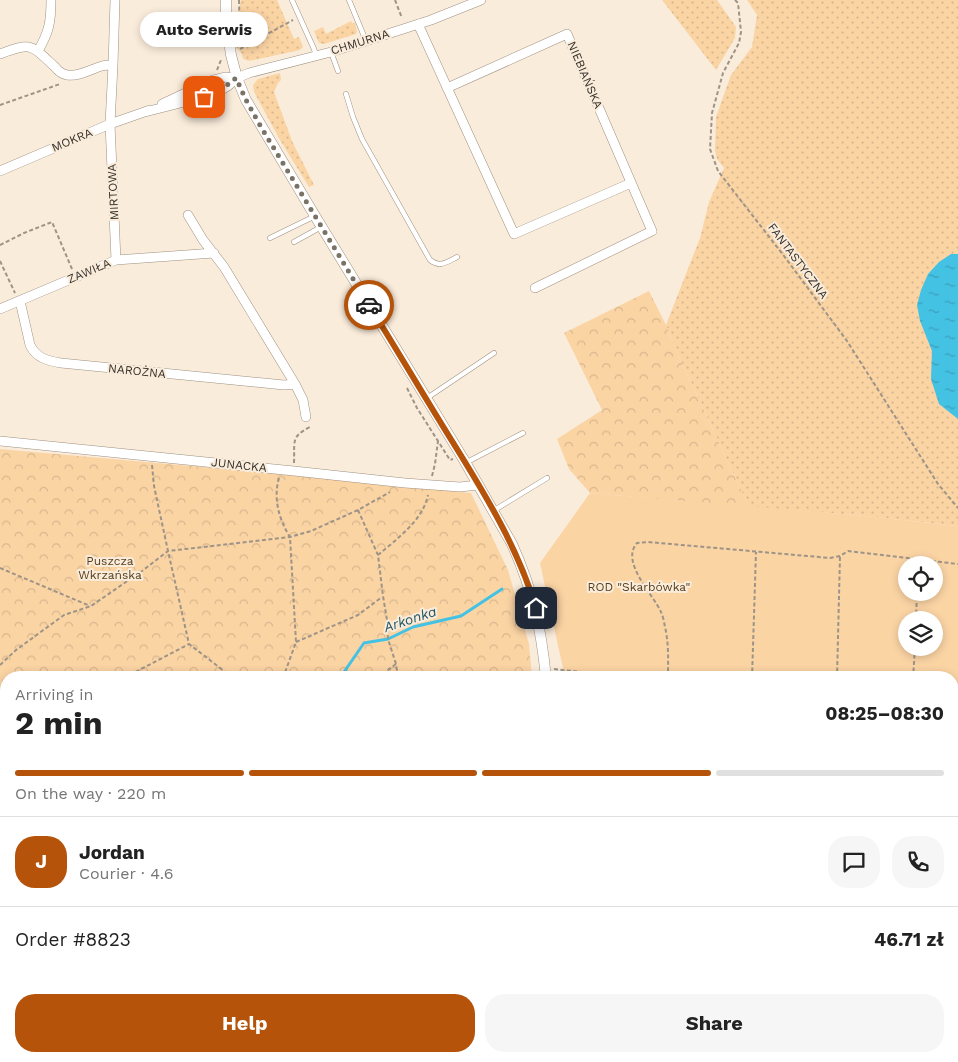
<!DOCTYPE html>
<meta charset="utf-8">
<style>
:root{--surface:#fff;--page:#f6f6f6;--text:#222;--muted:#767676;--line:#e0e0e0;--accent:#b45309}
body{margin:0;font-family:"Work Sans",sans-serif;background:var(--page);color:var(--text);height:100vh;display:flex;flex-direction:column;font-size:19px;white-space:nowrap}
*{box-sizing:border-box;margin:0}
p{font-size:16px;color:var(--muted)}
.icon{flex:none;width:28px;height:28px;fill:none;stroke:currentColor;stroke-width:2;stroke-linecap:round;stroke-linejoin:round}
.map{position:relative;flex:1;overflow:hidden}
.details{position:absolute;left:0px;top:671px;width:959px;height:391px;display:flex;flex-direction:column;background:var(--surface);border-radius:20px 20px 0 0;box-shadow:0 2px 8px #0003}
.details>*{flex:none}
.tools{position:absolute;left:898px;top:556px;display:grid;gap:10px}
.tools a{display:grid;place-items:center;width:45px;height:45px;border-radius:50%;background:var(--surface);box-shadow:0 2px 8px #0003;font-size:25px}
.pin{position:absolute;display:grid;place-items:center;width:42px;height:42px;color:#fff;margin:-21px;border-radius:10px;box-shadow:0 2px 8px #0006}
.courier{position:absolute;display:grid;place-items:center;width:50px;height:50px;margin:-25px;border:4px solid #b45309;border-radius:50%;background:#fff;color:#222;box-shadow:0 1px 6px #0007}
.bubble{position:absolute;height:35px;border-radius:18px;background:var(--surface);box-shadow:0 2px 8px #0003;font-size:16px;font-weight:700;line-height:35px;text-align:center}
.summary em{font-style:normal;font-weight:700}
.summary div{display:flex;flex-direction:column-reverse}
.summary{display:flex;align-items:center;justify-content:space-between;height:85px;padding:0 15px}
h1{font-size:32px;font-weight:700;line-height:38px}
.bar{display:grid;grid-template-columns:repeat(4,1fr);gap:8px 5px;align-content:center;height:60px;padding:0 15px}
.bar i{height:6px;border-radius:4px;background:var(--line)}
.bar .on{background:var(--accent)}
.bar p{grid-column:span 4}
.line{display:flex;align-items:center;gap:12px;padding:0 15px;border-top:1px solid var(--line)}
.line div{flex:1}
.round{display:grid;place-items:center;flex:none;width:52px;height:52px;border-radius:20px;background:var(--page)}
.primary-button{display:flex;gap:10px;margin-top:auto;padding:10px 15px}
.primary-button a{flex:1;height:58px;border-radius:20px;background:var(--accent);color:#fff;font-size:20px;font-weight:700;line-height:58px;text-align:center}
.primary-button a+a{background:var(--page);color:var(--text)}
.map>svg:first-child{display:block}
</style>
<div class="map">
<svg width="958" height="1062" viewBox="0 0 958 1062">
<defs>
<pattern id="grass-dots" width="8" height="8" patternUnits="userSpaceOnUse" patternTransform="scale(1.25)"><rect width="8" height="8" fill="#fbd4a4"/><path d="M2 2h.1M6 6h.1" fill="none" stroke="#d8b68d" stroke-width="1.8" stroke-linecap="round"/></pattern>
<pattern id="forest-crowns" width="20" height="18" patternUnits="userSpaceOnUse" patternTransform="scale(1.25)"><rect width="20" height="18" fill="#fbd4a4"/><path d="M2 6a3 3 0 1 1 6 0M12 15a3 3 0 1 1 6 0" fill="none" stroke="#d8b68d"/></pattern>
<pattern id="water-ripples" width="26" height="14" patternUnits="userSpaceOnUse" patternTransform="scale(1.25)"><rect width="26" height="14" fill="#44c2e4"/><path d="M2 4q2-2 4 0t4 0M15 11q2-2 4 0t4 0" fill="none" stroke="#3a9eb9"/></pattern>
</defs>
<rect width="100%" height="100%" fill="#faecdb"/>
<path fill="url(#grass-dots)" d="M241,0h36l17,39 5,-2 4,10 -3,3 -51,11 -6,-2 -1,-5 -7,-8c-1,-16 2,-30 6,-46z
M662,0h55l19,27 -1,11 -19,32z
M747,0h211v526l-103,-11 -106,-8 -69,-148 -14,-34 34,-87 9,-36 15,-34 -7,-9 -2,-8 1,-34 15,-42 21,-28 5,-32z
M351,21l1,3 3,-2 2,10 -1,2 -32,10 -5,-1 -5,-12 9,-4 3,7z
M280,73l1,7 -3,3 -4,9 18,49 22,44 -5,2 -29,-47 -26,-48 -1,-7 5,-6z
M335,1056h231l1,6h-232z"/>
<path fill="url(#forest-crowns)" d="M649,291l17,34 14,34 69,148 -159,-14 -21,-24 -12,-30 45,-29 -38,-77z
M0,449l294,26 177,18 37,77 21,74 3,33 -526,1v378h329v6h-335z
M365,1056h158v6h-158z"/>
<path fill="#fbd4a4" fill-rule="evenodd" d="M590,493l265,22 103,11v536h-366v-6h360v-378l-392,-1 4,-4 -24,-110zM906,565h28v27h-28zM906,620h28v28h-28z"/>
<path fill="url(#water-ripples)" d="M951,254h7v165l-19,-15 -8,-25 1,-28 -12,-30 -3,-16 4,-15 7,-16 11,-12z"/>
<g fill="none" stroke-linecap="round" stroke-linejoin="round">
<path stroke="#44c2e4" stroke-width="3" d="M335,678l9,-6 20,-29 24,-4 25,-12 48,-11 41,-27
M0,832l6,-2"/>
<g stroke="#9e9181" stroke-width="5.5">
<path id="service" d="M292,0l22,49 2,6
M349,0l17,41
M331,52l7,19
M346,94l7,23 9,22 68,121c10,8 17,2 27,-3
M270,238l45,-22
M294,242l27,-15
M427,398l67,-45
M471,460l52,-27
M493,511l54,-33"/>
</g>
<g stroke="#9e9181" stroke-width="10">
<path id="minor" d="M115,0l-2,65 -3,59 6,136
M418,24l96,210 117,-51
M38,51c11,-19 13,-29 13,-51
M0,54c32,-12 30,-10 55,13 3,4 7,7 12,8 12,2 24,-6 35,-9 3,-1 7,-1 11,-1
M447,88l120,-54 85,197 -117,57
M162,104l51,-24 12,-3 12,1
M145,112l59,-15 14,-5 10,-6 9,-8 12,-5 82,-21 35,-11 65,-21 50,-20
M0,171l110,-47 40,-14
M188,215l15,25 21,27 71,117 8,16 3,17
M20,301l10,44c6,13 18,16 31,18l223,22 11,-1
M0,309l116,-49 98,-7
M0,441l294,30 111,12 55,4 18,-2"/>
</g>
<g stroke="#9e9181" stroke-width="11">
<path id="tertiary" d="M226,0v20l5,35 6,23 9,22 69,116 149,244 48,84c21,47 29,83 34,134
M580,1056l1,6"/>
</g>
<path stroke="#9d9487" stroke-width="2" stroke-dasharray="4 2.5" stroke-linecap="butt" d="M239,0l1,38
M395,0l7,18
M735,0l3,3 3,29 -2,11 -16,30 -11,40 -2,36 8,22 66,85 63,85 91,143 20,24
M240,49l53,-29
M217,70l4,-10
M0,105l60,-21
M0,245l24,-12 28,-11 20,47
M0,261l15,32
M407,388l10,20 33,52 3,-1
M294,463c1,-21 -4,-26 16,-36v-1
M152,465l2,21 14,65 21,93 44,34
M432,476l3,-12 3,-23
M279,478c-6,20 0,42 11,59l6,105 -13,36
M358,510l20,45 5,41 4,24 1,19 8,25 2,14
M378,555c19,-16 45,-35 50,-60
M919,565v-5
M0,568l90,38
M916,620l1,-28
M296,642l62,-27 24,-18
M0,665l16,-15 48,-35 27,-9 51,-35 26,-20 122,-14 21,-6 47,-21 32,-18
M554,669l83,9
M582,672v6
M124,678l65,-34
M377,678l19,-14
M668,678c0,-18 1,-34 -3,-51 -1,-5 -2,-11 -4,-15 -8,-18 -41,-50 -24,-69l11,-1 182,16 10,-2 8,-5 110,13
M752,678l4,-126
M837,678l3,-122
M913,678l2,-30
M0,749l6,-2
M0,783l6,5
M952,796l6,1
M952,850l6,33
M0,852l6,-2
M952,1028l6,-4
M256,1056l3,6 24,-6
M294,1056l1,6
M617,1056v6
M685,1056l1,6
M756,1056v6
M867,1056l3,6
M949,1056l4,6
M891,1062l11,-6"/>
<use href="#service" stroke="#fff" stroke-width="4.5"/>
<use href="#minor" stroke="#fff" stroke-width="9"/>
<use href="#tertiary" stroke="#fff" stroke-width="10"/>
</g>
<g fill="none" stroke-linecap="round" stroke-linejoin="round">
<path stroke="#7a7267" stroke-width="5" stroke-dasharray="0 9" d="M204,97l17,-7 15,-12 10,22 15,27 108,178"/>
<path stroke="#b45309" stroke-width="6" d="M369,305c28,45 55,91 83,136 33,53 66,107 84,167"/>
</g>
<g text-anchor="middle" stroke-width="4" stroke-linejoin="round" paint-order="stroke">
<g font-size="12" fill="#353029" stroke="#faecdb">
<text transform="translate(360 42) rotate(-17)" y="4">CHMURNA</text>
<text transform="translate(585 75) rotate(67)" y="4">NIEBIAŃSKA</text>
<text transform="translate(72 140) rotate(-23)" y="4">MOKRA</text>
<text transform="translate(113 192) rotate(-93)" y="4">MIRTOWA</text>
<text transform="translate(798 261) rotate(53)" y="4">FANTASTYCZNA</text>
<text transform="translate(89 271) rotate(-23)" y="4">ZAWIŁA</text>
<text transform="translate(137 371) rotate(6)" y="4">NAROŻNA</text>
<text transform="translate(239 465) rotate(6)" y="4">JUNACKA</text>
</g>
<g font-size="12" fill="#563e1c" stroke="#faecdb">
<text x="110" y="565">Puszcza<tspan x="110" dy="14">Wkrzańska</tspan></text>
<text x="639" y="591">ROD "Skarbówka"</text>
</g>
<g font-size="14" font-style="italic" fill="#255867" stroke="#faecdb">
<text transform="translate(410 619) rotate(-18)" y="5">Arkonka</text>
</g>
</g>
</svg>
<div class="tools">
<a><svg class="icon" aria-label="locate" viewBox="0 0 24 24"><circle cx="12" cy="12" r="6"/><path d="M12 2v4M12 18v4M2 12h4M18 12h4"/></svg></a>
<a><svg class="icon" aria-label="layers" viewBox="0 0 24 24"><path d="M12 4l9 5-9 5-9-5zM3 14l9 5 9-5"/></svg></a>
</div>
<div class="pin" style="left:204px;top:97px;background:#ea580c"><svg class="icon" aria-label="bag" viewBox="0 0 24 24"><path d="M5 8h14l-1 12H6zM9 8a3 3 0 0 1 6 0"/></svg></div>
<div class="pin" style="left:536px;top:608px;background:#1f2937"><svg class="icon" aria-label="home" viewBox="0 0 24 24"><path d="M3 11l9-7 9 7M6 9v11h12V9"/></svg></div>
<div class="courier" style="left:369px;top:305px"><svg class="icon" aria-label="car" viewBox="0 0 24 24"><path d="M5 17H2v-5l4-1 3-4h7l3 4 3 1v5h-3M9 17h6M6 11h13"/><circle cx="7" cy="17" r="2"/><circle cx="17" cy="17" r="2"/></svg></div>
<div class="bubble" style="left:140px;top:12px;width:128px">Auto Serwis</div>
<section class="details">
<div class="summary"><div><h1>2 min</h1><p>Arriving in</p></div><em>08:25–08:30</em></div>
<div class="bar"><i class="on"></i><i class="on"></i><i class="on"></i><i></i><p>On the way · 220 m</p></div>
<div class="line" style="height:90px"><b class="round" style="background:var(--accent);color:#fff">J</b><div><b>Jordan</b><p>Courier · 4.6</p></div><a class="round"><svg class="icon" aria-label="chat" viewBox="0 0 24 24"><path d="M4 5h16v11H9l-5 4z"/></svg></a><a class="round"><svg class="icon" aria-label="phone" viewBox="0 0 24 24"><path d="M5 4h4l2 5-3 2q2 4 5 5l2-3 5 2v4C11 20 4 13 5 4z"/></svg></a></div>
<div class="line" style="height:65px"><div>Order #8823</div><b>46.71 zł</b></div>
<div class="primary-button"><a>Help</a><a>Share</a></div>
</section>
</div>
